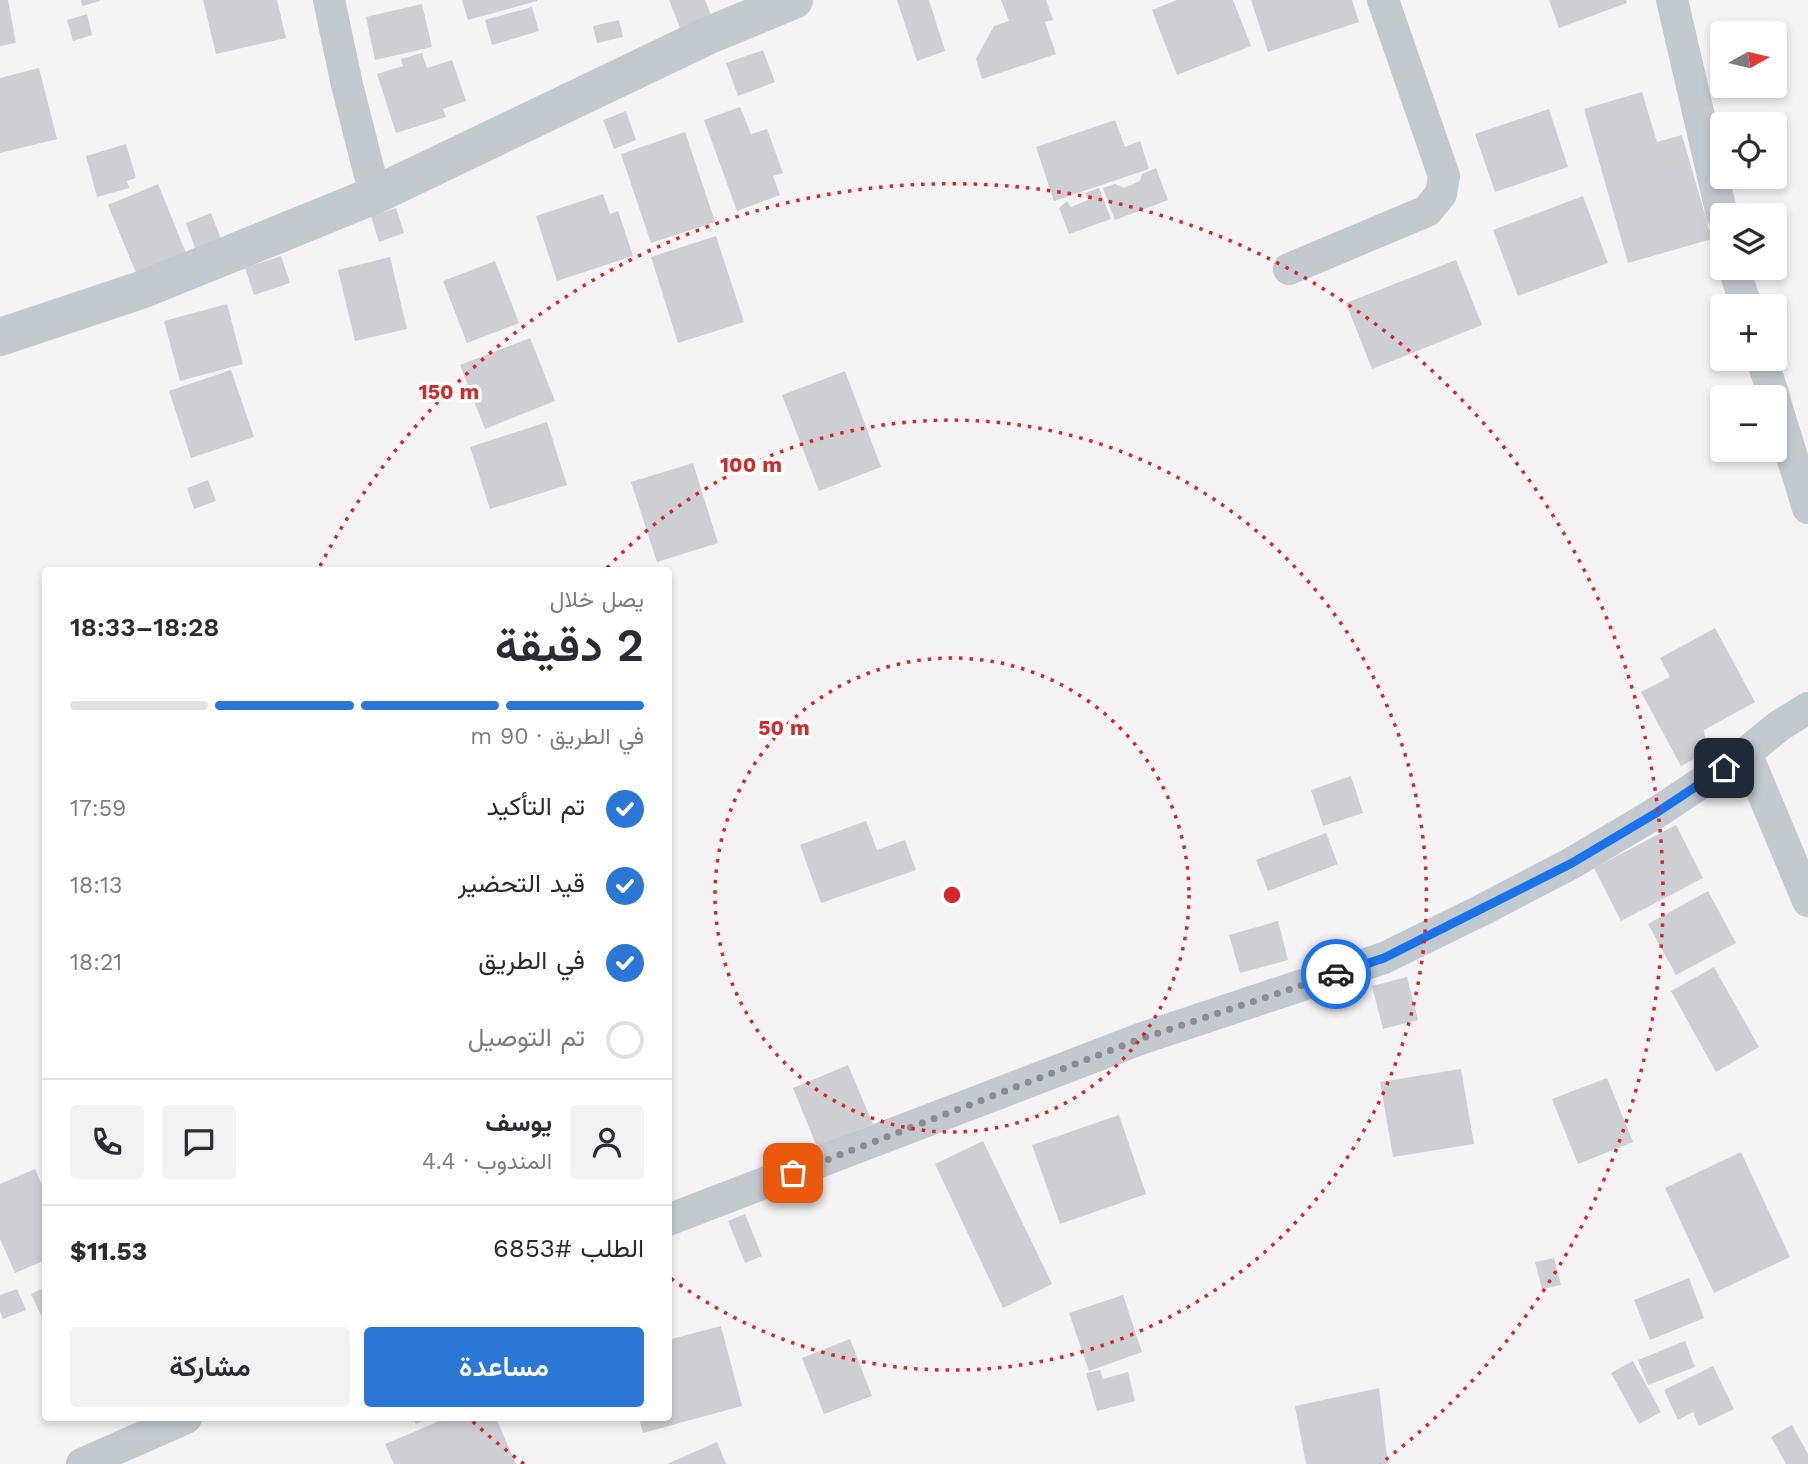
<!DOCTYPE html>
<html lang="ar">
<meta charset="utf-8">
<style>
:root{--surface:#fff;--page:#f2f2f3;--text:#2b2b33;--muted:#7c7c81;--line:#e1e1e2;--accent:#2b77d6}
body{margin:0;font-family:"Work Sans",Vazirmatn,sans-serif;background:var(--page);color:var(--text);direction:rtl;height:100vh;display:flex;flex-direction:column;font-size:26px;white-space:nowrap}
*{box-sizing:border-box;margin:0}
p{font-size:23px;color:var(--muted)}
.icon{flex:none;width:38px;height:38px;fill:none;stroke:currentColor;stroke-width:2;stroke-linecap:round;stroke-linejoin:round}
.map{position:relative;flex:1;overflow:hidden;direction:ltr}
.panel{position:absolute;left:42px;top:567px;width:630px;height:854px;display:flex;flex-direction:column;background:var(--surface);border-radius:7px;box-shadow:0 4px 10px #0003;direction:rtl}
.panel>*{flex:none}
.needle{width:46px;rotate:82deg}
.fabs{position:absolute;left:1710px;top:21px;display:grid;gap:14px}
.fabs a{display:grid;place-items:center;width:77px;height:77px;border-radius:7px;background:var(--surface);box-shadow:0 4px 10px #0003;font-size:35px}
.pin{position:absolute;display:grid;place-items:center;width:60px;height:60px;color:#fff;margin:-30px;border-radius:14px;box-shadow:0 4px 10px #0006}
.courier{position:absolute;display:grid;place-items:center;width:70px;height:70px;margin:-35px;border:5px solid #1a73e8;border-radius:50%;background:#fff;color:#222;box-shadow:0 2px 9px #0007}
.overview em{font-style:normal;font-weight:600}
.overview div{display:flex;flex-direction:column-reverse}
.overview{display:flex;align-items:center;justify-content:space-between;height:119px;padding:0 28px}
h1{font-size:46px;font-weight:600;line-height:52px}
.bar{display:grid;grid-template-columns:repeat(4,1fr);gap:10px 7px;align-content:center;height:84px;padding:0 28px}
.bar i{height:9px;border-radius:5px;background:var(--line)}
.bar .current{background:var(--accent)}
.bar p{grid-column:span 4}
.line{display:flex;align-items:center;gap:18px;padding:0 28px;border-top:2px solid var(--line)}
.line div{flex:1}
.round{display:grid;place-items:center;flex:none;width:74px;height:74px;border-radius:7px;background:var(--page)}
ol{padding:0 28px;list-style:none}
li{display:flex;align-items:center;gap:21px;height:77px}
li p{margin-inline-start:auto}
li .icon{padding:7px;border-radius:50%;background:var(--accent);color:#fff;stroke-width:4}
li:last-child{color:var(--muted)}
li i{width:38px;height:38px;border:4px solid var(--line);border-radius:50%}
.action{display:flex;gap:14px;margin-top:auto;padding:14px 28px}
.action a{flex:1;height:80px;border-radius:7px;background:var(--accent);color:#fff;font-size:28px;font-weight:600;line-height:80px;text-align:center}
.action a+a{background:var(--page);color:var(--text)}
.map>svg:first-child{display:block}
</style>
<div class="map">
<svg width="1808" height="1464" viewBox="0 0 1808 1464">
<rect width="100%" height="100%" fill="#f5f3f3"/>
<path fill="#cdcfd4" d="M0,0h8l8,43 -16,3z
M81,0h19v1l-18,5z
M203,0h74l9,38 -70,16z
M462,0h75v1l-69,19z
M669,0h36l6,15 -31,13z
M897,0h32l16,51 -28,10z
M1001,0h45l7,20 -8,2 11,32 -74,25 -6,-20 18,-33 15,-5z
M1177,0h56l18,46 -74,29 -25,-65z
M1251,0h101l7,22 -91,30z
M1549,0h77l1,3 -68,25z
M422,4l10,43 -57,13 -9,-43z
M532,7l7,24 -47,14 -7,-25z
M87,14l5,21 -19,6 -6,-21z
M619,20l4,17 -26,6 -4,-17z
M763,50l12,32 -37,14 -12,-33z
M422,53l5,15 25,-8 14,41 -23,8 3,8 -50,16 -19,-59 26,-8 -2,-7z
M39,68l18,71 -57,14v-75z
M1642,92l15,50 25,-7 30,104 -84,24 -44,-154z
M740,107l11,27 16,-5 16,44 -10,3 7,19 -43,16 -33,-91z
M1549,109l19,58 -73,25 -20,-58z
M626,111l10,29 -22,9 -11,-29z
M1115,120l10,27 15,-6 9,28 -95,32 -18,-54z
M685,132l30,90 -64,21 -30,-89z
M126,144l10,34 -9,3 2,7 -32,9 -11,-41z
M1156,168l12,32 -53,20 -12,-32 12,-4 9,4 16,-7 2,-7z
M158,184l28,69 -50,20 -28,-68z
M1099,188l12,31 -42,15 -10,-26 8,-7 4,6 17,-7 -3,-7z
M603,194l7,20 8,-3 15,45 -76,25 -21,-65z
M1583,196l25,67 -90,33 -25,-66z
M396,208l8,25 -25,9 -8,-26z
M211,213l10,26 -26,9 -9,-25z
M716,236l28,86 -66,21 -27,-86z
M281,256l9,27 -36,12 -9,-27z
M390,257l17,72 -52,12 -17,-71z
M1456,260l26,65 -110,44 -26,-66z
M495,261l24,62 -52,20 -24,-62z
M227,304l16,60 -63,17 -16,-60z
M530,338l25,63 -70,28 -25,-64z
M231,370l23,67 -63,21 -22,-67z
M845,371l36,96 -62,24 -37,-96z
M547,422l20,63 -77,24 -20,-62z
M693,463l25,80 -61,19 -26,-80z
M208,480l8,21 -22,8 -7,-21z
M1715,628l40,74 -51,28 3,22 -26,14 -40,-74 29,-15 -10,-19z
M1351,776l12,37 -40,13 -12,-36z
M866,821l11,29 28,-10 11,30 -95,33 -21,-58z
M1676,825l27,53 -82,43 -27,-53z
M1326,833l12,31 -70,27 -12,-31z
M1708,891l28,52 -60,32 -28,-51z
M1278,921l10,39 -48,13 -11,-38z
M1714,967l45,80 -43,25 -45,-81z
M1407,977l11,43 -35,9 -11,-43z
M848,1065l25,59 -56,23 -24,-59z
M1461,1069l13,75 -81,13 -13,-75z
M1607,1078l26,64 -55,22 -26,-65z
M1119,1115l27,79 -86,30 -28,-79z
M983,1141l69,143 -49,24 -68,-144z
M1741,1152l49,105 -76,36 -49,-105z
M35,1169l11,25v66l-31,13 -15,-34v-55z
M745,1214l17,42 -17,7 -17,-42z
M1554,1258l7,27 -19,4 -7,-27z
M1689,1278l15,40 -54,22 -16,-40z
M46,1287v39l-15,-32z
M17,1289l9,21 -23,9 -3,-8v-16z
M1123,1295l19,57 -53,19 -20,-58z
M721,1326l21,80 -99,27 -4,-15h29v-78z
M850,1339l22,57 -48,18 -22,-56z
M1685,1341l10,26 -47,18 -10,-25z
M1633,1361l28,51 -22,12 -28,-51z
M1713,1366l21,43 -35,17 -6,-14 -15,8 -14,-30z
M1100,1370l3,9 25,-7 7,29 -38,10 -11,-38z
M1379,1388l9,76h-82l-11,-58z
M413,1418h16l-13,6z
M447,1418h49l20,46h-122l-9,-20z
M1792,1425l16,29v10h-22l-15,-27z
M717,1442l9,22h-59z"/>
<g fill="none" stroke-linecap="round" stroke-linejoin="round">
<path stroke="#c2cad0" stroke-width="32" d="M329,0l18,85 28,110
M1672,0l50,215
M1734,268l12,38
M1289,269l138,-58 14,-17 3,-18 -61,-176
M1762,359l12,38
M1774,399l34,109
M1746,753l62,148
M668,1220l472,-181 244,-81 98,-48 90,-47 84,-50 90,-60 33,-27 29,-18
M82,1464l104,-46"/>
<path stroke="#c2cad0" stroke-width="38" d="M0,337l144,-48 231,-94 332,-159 87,-36"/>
</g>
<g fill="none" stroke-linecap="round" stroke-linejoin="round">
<path stroke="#878d93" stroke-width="7" stroke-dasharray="0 12.6" d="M793,1173l347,-134 196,-65"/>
<path stroke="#1a73e8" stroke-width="9" d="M1336,974l48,-16 188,-95 84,-50 68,-45"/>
</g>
<g fill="none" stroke="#d62828" stroke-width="3.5" stroke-dasharray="3.5 7">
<circle cx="952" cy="895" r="237"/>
<path d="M607 568A475 475 0 1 1 669 1277"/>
<path d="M524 1464A712 712 0 0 1 471 1420M320 566A712 712 0 1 1 1380 1464"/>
</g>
<circle cx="952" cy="895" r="10" fill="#d62828" stroke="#fff" stroke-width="3.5"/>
<g font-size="21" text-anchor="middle" font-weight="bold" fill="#d62828" stroke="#fff" stroke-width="7" stroke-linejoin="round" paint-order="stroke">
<text x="449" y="399">150 m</text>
<text x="751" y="472">100 m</text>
<text x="784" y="735">50 m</text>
</g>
</svg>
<div class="fabs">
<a><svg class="needle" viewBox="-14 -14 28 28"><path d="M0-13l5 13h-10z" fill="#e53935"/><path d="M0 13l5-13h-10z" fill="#7c7c81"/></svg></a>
<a><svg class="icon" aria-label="locate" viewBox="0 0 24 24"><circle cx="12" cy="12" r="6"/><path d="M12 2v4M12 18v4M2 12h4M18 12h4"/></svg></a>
<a><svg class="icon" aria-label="layers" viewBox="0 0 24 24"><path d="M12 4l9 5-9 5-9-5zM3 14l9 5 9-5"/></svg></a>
<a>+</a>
<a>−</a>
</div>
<div class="pin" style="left:793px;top:1173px;background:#ea580c"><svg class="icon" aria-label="bag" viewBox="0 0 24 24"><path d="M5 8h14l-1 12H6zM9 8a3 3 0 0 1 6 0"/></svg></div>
<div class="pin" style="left:1724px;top:768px;background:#1f2937"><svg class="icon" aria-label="home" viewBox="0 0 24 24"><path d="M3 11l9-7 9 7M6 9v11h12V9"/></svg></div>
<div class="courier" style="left:1336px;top:974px"><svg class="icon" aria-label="car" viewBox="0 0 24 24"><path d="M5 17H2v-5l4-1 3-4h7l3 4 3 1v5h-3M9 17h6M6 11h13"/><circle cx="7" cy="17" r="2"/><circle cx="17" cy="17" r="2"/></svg></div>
<section class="panel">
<div class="overview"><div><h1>2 دقيقة</h1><p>يصل خلال</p></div><em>18:28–18:33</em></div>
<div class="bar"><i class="current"></i><i class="current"></i><i class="current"></i><i></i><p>في الطريق · 90 m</p></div>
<ol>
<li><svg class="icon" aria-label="check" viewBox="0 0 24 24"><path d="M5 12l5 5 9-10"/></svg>تم التأكيد<p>17:59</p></li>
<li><svg class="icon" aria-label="check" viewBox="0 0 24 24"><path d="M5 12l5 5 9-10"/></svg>قيد التحضير<p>18:13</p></li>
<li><svg class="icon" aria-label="check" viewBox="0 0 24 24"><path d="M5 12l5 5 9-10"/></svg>في الطريق<p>18:21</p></li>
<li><i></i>تم التوصيل</li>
</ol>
<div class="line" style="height:126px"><a class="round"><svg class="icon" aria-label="person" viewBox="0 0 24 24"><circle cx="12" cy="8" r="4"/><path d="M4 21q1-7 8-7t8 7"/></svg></a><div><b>يوسف</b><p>المندوب · 4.4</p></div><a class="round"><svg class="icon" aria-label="chat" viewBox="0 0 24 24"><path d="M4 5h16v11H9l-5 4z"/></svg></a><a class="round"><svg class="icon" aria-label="phone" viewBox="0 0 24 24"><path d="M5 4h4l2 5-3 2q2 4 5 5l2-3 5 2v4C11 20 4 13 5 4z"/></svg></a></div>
<div class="line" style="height:91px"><div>الطلب #6853</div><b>$11.53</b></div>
<div class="action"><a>مساعدة</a><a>مشاركة</a></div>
</section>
</div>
